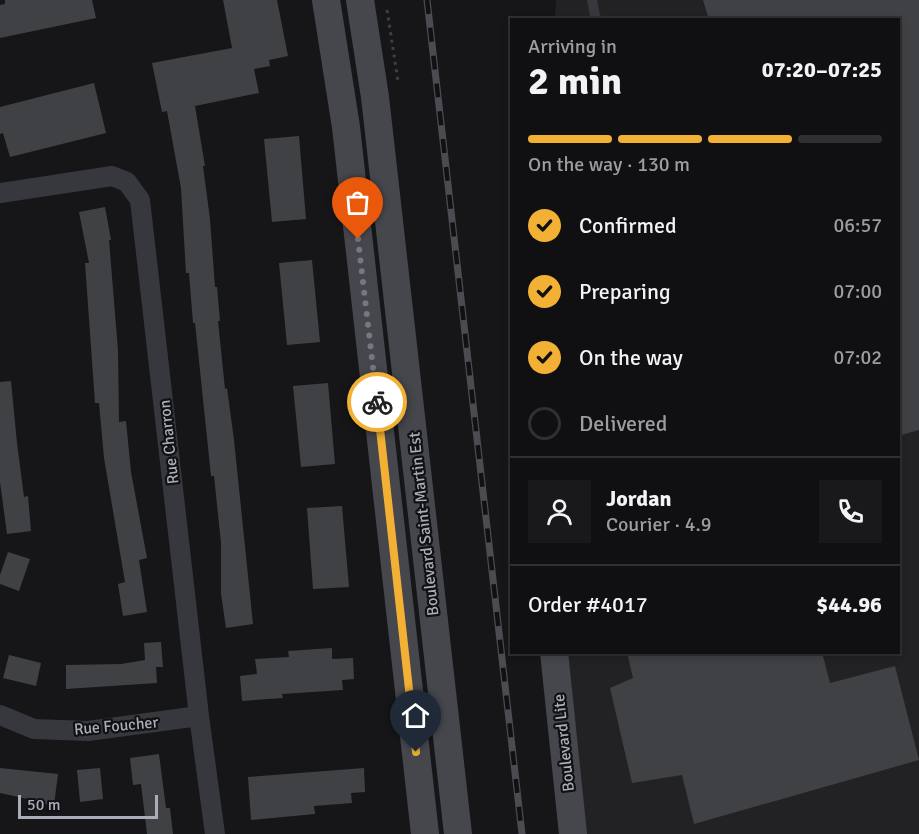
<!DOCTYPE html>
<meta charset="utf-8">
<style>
:root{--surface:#101012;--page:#19191b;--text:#f1f3f6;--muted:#9c9d9f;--line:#303032;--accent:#f2b134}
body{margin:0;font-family:Signika,sans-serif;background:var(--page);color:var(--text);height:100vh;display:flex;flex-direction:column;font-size:22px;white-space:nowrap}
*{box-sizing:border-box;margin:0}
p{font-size:20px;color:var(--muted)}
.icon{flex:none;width:33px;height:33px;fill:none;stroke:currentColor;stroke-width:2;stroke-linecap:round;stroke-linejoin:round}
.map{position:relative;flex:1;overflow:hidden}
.side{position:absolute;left:510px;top:18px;width:390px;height:636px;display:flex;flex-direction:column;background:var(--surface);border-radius:0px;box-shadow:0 3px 9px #0003,0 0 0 2px var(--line)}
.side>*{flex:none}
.scale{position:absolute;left:18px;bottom:15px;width:140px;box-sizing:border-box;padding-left:6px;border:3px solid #a8adb8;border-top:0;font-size:16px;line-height:21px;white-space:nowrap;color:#a8adb8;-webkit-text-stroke:4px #111113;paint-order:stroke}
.pin{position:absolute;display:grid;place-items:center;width:51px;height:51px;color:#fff;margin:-62px -26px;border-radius:50% 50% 50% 0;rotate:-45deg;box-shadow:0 0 6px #0007}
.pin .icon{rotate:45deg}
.courier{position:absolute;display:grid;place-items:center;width:60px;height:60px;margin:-30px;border:4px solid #f2b134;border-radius:50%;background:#fff;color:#222;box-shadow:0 2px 8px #0007}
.head em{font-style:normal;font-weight:800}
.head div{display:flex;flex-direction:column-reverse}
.head{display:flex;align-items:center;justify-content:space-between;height:102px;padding:0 18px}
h1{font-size:39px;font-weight:800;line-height:45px}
.bar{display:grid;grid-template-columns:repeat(4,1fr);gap:9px 6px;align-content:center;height:72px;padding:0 18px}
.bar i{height:8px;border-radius:4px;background:var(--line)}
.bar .active{background:var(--accent)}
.bar p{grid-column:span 4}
.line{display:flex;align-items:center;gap:15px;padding:0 18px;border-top:2px solid var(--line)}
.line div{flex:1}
.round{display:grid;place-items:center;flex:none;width:63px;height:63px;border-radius:0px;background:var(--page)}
ol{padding:0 18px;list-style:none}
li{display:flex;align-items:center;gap:18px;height:66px}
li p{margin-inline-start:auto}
li .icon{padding:6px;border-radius:50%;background:var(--accent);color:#111;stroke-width:4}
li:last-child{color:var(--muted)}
li i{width:33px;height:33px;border:3px solid var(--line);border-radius:50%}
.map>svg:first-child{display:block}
</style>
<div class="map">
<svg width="919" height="834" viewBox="0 0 919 834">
<rect width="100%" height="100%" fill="#161618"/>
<path fill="#222225" d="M556,0h363v834h-346l-19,-181 344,-1v-632l-343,-1z"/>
<path fill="#404145" d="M5,0h87l4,18 -96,20v-33l5,-1z
M223,0h54l11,56 -19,4 1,6 -16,3 5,24 -64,13 10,60h-2l7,53 5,68h2l3,34h-2l7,68 2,-1 7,52 19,184 -27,4 -5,-34v-51l-7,-67h-3l-16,-153h-2l-4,-50h-3l-5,-85 -14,-77 -5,1 -10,-49 80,-15z
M703,0h216v430l-21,6v-416h-189z
M94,83l12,50 -96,24 -7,-24 -3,1v-27z
M299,136l7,83 -34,3 -8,-83z
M105,207l6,33h-2l9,110 1,72 7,-1 5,51 16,86 -8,2 8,52 -24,4 -5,-32 7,-2 -21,-124 -5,-55h-4l-10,-140h4l-10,-51z
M312,260l8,82 -33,3 -8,-82z
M11,381l6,62 7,54 4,-1 3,35 -24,3 -7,-52v-100z
M328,383l7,81 -34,3 -8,-81z
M342,506l7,81 -36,2 -6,-81z
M8,552l22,7 -11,32 -19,-7v-9z
M161,642l2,25h-7l1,16 -91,6v-24l55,-1 24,-4 -1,-17z
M332,648v11l21,-1 1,21 -12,1 1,10 -61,4 1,4 -41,3 -2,-25 17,-2 -2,-15 34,-2 -1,-6z
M627,652h195l8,31 65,-17 24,94 -225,64 -12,-49 -50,8 -22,-95 23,-10z
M9,655l32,8 -5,23 -33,-8z
M159,754l7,54h4l3,26h-26l-6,-50 -8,1 -3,-27z
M0,768l58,6 -4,31 -23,-2 1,-3 -32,-7z
M100,768l3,31 -23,3 -3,-32z
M364,768l1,24 -14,1 1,10 -38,3 1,8 -64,6 -3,-43z"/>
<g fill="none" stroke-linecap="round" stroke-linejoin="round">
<path stroke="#3d3f44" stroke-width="3" stroke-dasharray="3 4.5" stroke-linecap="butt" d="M387,10l11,71"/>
<path stroke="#37383d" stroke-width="10" d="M592,0l4,20"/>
<path stroke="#37383d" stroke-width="20" d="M0,193l112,-17 15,6 13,18 59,516 16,118
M0,715l34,14 54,2 111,-15"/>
<path stroke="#45474d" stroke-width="28" d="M326,0l20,127 79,707
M360,0l15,97 83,737
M554,652l19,182"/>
<g stroke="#4a4c52" stroke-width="7">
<path id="rail" d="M427,0l95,834"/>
</g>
<use href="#rail" stroke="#111113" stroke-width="4.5" stroke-dasharray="14" stroke-linecap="butt"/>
</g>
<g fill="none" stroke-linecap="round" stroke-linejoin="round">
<path stroke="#757880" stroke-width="6" stroke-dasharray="0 10.8" d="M358,239l19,163"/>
<path stroke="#f2b134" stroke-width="8" d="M377,402l39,350"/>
</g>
<g text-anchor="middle" stroke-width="4.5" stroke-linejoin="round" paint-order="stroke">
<g font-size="16" fill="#a8adb8" stroke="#111113">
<text transform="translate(168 442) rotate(-96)" y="6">Rue Charron</text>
<text transform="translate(423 524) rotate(-96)" y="6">Boulevard Saint-Martin Est</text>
<text transform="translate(116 725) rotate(-5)" y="6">Rue Foucher</text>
<text transform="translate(563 743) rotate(-96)" y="6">Boulevard Lite</text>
</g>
</g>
</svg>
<div class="scale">50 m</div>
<div class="pin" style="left:358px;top:239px;background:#ea580c"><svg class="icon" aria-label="bag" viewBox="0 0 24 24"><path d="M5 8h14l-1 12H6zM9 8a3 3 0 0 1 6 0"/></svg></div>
<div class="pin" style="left:416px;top:752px;background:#1f2937"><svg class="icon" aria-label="home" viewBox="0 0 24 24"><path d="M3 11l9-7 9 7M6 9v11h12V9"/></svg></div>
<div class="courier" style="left:377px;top:402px"><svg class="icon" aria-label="bike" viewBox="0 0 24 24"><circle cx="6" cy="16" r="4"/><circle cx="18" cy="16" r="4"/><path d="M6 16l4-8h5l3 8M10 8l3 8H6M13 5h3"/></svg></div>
<section class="side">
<div class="head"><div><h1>2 min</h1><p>Arriving in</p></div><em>07:20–07:25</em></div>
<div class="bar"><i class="active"></i><i class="active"></i><i class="active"></i><i></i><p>On the way · 130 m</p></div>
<ol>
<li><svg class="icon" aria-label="check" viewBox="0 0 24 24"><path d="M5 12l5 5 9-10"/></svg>Confirmed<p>06:57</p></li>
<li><svg class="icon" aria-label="check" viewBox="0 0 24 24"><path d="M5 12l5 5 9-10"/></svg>Preparing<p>07:00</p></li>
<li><svg class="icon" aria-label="check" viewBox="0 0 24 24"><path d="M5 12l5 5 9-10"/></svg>On the way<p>07:02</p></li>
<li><i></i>Delivered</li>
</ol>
<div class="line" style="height:108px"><a class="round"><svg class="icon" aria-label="person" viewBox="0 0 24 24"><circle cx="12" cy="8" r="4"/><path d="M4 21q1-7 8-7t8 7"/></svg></a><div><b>Jordan</b><p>Courier · 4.9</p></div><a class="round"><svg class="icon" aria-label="phone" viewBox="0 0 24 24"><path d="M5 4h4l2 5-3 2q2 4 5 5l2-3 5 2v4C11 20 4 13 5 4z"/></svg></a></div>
<div class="line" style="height:78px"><div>Order #4017</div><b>$44.96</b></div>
</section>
</div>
